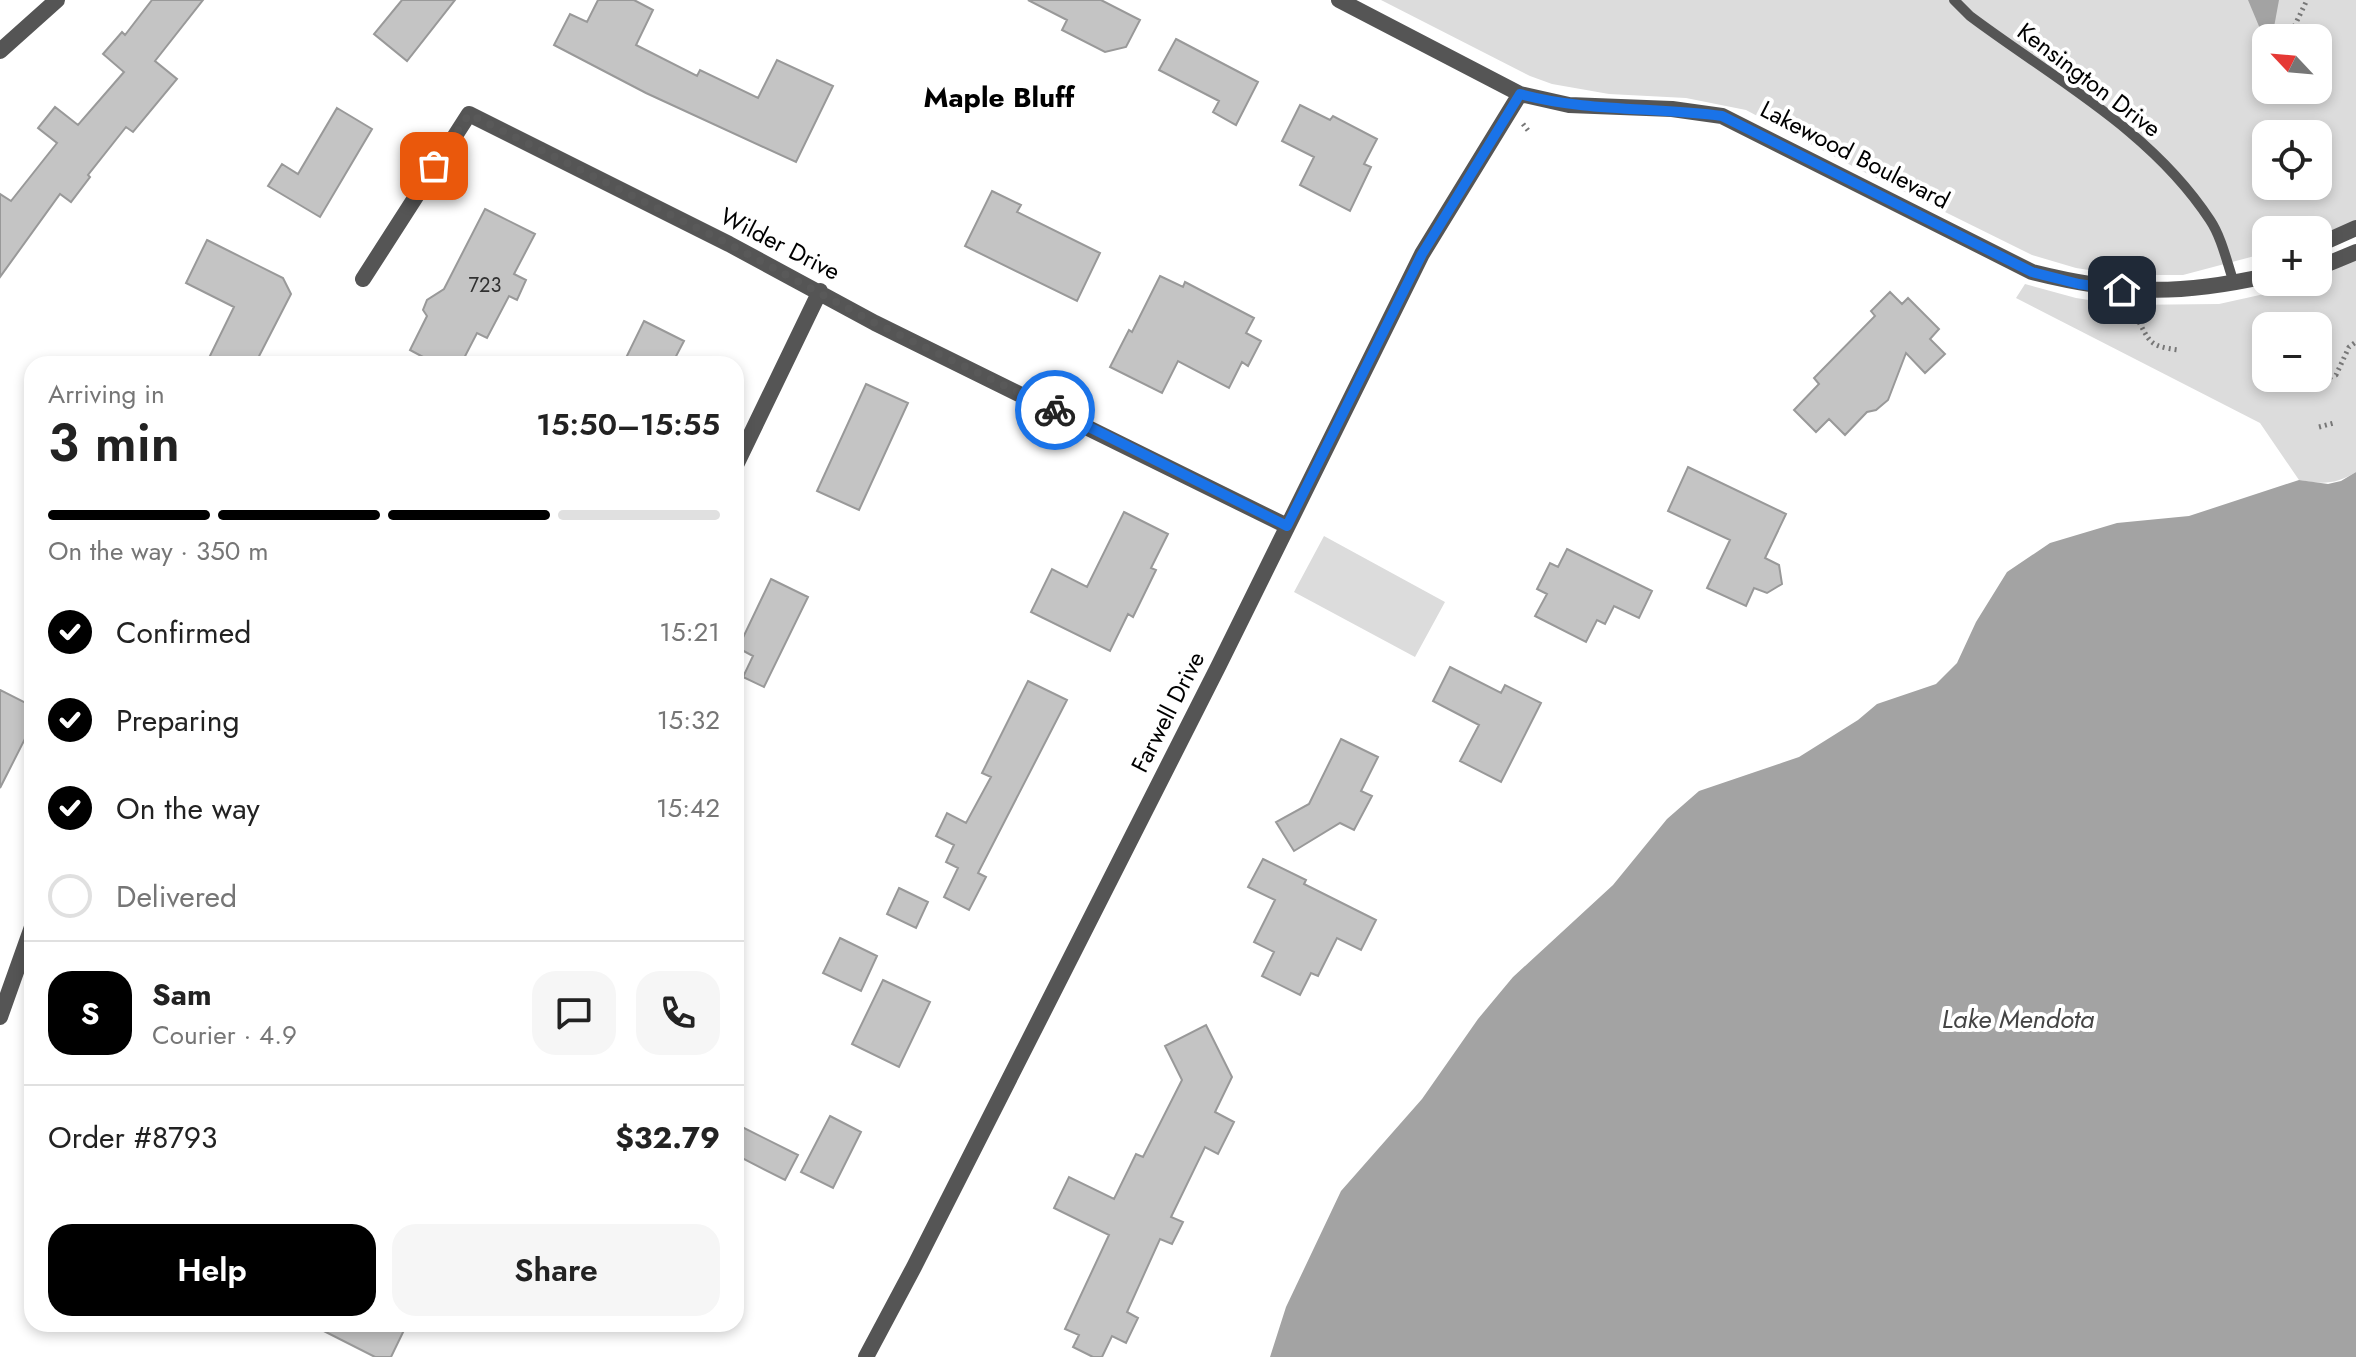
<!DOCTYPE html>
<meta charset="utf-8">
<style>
:root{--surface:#fff;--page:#f6f6f6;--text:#222;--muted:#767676;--line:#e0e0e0;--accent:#000}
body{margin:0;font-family:Jost,sans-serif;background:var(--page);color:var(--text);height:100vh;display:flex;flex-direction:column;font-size:30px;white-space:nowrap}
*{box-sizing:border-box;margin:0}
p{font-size:26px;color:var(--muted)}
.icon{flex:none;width:44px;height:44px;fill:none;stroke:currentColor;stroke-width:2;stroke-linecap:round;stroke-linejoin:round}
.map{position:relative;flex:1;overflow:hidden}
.panel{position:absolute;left:24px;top:356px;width:720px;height:976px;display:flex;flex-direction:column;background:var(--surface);border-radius:24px;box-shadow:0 4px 12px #0003}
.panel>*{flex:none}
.needle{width:52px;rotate:296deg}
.fabs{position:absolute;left:2252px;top:24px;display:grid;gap:16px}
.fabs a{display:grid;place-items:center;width:80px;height:80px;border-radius:16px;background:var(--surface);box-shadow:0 4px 12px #0003;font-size:40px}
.pin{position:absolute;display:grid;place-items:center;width:68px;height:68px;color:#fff;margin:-34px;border-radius:16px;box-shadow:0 4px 12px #0006}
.courier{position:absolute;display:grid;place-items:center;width:80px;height:80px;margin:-40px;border:6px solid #1a73e8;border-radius:50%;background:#fff;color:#222;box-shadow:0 2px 10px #0007}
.overview em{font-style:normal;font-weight:600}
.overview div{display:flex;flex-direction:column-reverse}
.overview{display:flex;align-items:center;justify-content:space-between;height:136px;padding:0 24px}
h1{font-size:52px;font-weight:600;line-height:60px}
.bar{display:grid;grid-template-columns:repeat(4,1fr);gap:12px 8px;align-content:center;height:96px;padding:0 24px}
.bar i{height:10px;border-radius:6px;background:var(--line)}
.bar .active{background:var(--accent)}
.bar p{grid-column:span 4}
.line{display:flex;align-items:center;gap:20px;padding:0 24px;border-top:2px solid var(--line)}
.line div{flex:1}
.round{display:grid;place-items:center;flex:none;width:84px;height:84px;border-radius:24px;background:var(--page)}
ol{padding:0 24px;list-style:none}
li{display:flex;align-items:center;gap:24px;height:88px}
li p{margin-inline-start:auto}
li .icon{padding:8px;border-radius:50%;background:var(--accent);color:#fff;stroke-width:4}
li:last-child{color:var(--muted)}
li i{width:44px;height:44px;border:4px solid var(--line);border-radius:50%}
.action{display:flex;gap:16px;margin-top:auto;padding:16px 24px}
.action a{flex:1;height:92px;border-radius:24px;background:var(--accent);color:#fff;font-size:32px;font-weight:600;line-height:92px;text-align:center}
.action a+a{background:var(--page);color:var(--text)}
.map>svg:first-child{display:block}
</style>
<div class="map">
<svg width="2356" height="1357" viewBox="0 0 2356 1357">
<rect width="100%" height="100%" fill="#fff"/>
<path fill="#dcdcdc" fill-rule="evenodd" d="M1381,0h975v226l-38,12v-8h-52v23l-83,22h-61l-46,-7 -44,-13 -176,-87 -110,-58 -60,-12 -77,-4 -57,-10 -22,-8zM2266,38h52v52h-52zM2266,134h52v52h-52z
M2356,258v214c-21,13 -34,12 -57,8l-39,-57 -244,-125 9,-14 51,14 46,7 97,-1 99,-22v-3zM2266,326h52v52h-52z
M1324,536l121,66 -30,55 -121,-65z"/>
<path fill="#a3a3a3" d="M2248,0h31l-7,38h-6v5z
M2356,472v885h-1086l16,-50 55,-116 81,-92 56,-80 35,-42 100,-92 54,-66 32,-28 100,-34 59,-37 19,-16 59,-20 21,-21 19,-41 31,-50 43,-29 67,-20 72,-7 110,-36 29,4 13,-3z"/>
<path fill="#c4c4c4" stroke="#999" stroke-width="2" d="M152,0h51l-48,61 22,18 -44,53 -7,-5 -38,48 2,2 -19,25 -11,-8 -60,83v-83l11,7 46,-58 -19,-15 17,-21 23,18 46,-53 -21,-18 19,-22 3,3z
M402,0h53l-48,61 -33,-27z
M598,0h36l19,10 -17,35 61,31 3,-6 58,28 19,-38 56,26 -37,76 -150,-69 -92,-48 16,-31 17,8z
M1028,0h73l39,20 -14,27 -21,5 -43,-22 5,-10z
M1176,39l82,43 -22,43 -23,-13 6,-11 -60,-31z
M1300,105l30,15 3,-4 44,23 -13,25 7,3 -21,44 -50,-26 14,-28 -32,-16z
M337,108l35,21 -52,88 -52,-31 14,-22 16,10z
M992,191l29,14 -4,7 83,41 -23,48 -112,-55z
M485,209l50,25 -21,40 12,6 -9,20 -8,-4 -22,42 -10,-5 -16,31h-25l-26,-14 17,-34 -4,-6 4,-10 17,-11z
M207,240l76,38 8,16 -36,70h-49l28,-57 -48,-24z
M1160,276l23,11 2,-5 69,36 -8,15 15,8 -13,25 -6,-4 -13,26 -51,-27 -16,32 -52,-26 19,-37 3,2z
M1890,292l12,12 6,-6 31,31 -9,10 15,15 -20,19 -19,-20 -18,47 -12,10 -9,2 -22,23 -16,-16 -13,13 -22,-22 25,-26 -5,-6 61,-62 -4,-5z
M644,321l40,20 -12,23h-49z
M866,384l42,19 -49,107 -42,-19z
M1688,467l98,47 -21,44 14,7 3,19 -15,9 -13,-5 -8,18 -39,-18 23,-48 -62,-29z
M1124,512l44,22 -17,34 5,2 -23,47 -5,-3 -18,37 -79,-39 21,-43 35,18z
M1567,549l85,42 -13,27 -25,-12 -9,18 -8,-4 -11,22 -51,-26 12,-22 -10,-5 13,-26 8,4z
M771,579l37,18 -44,90 -21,-10 10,-21 -15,-8z
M1450,667l51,26 4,-8 36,18 -40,79 -41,-21 19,-36 -46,-24z
M1028,681l39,19 -89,173 8,4 -17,33 -25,-13 14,-29 -12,-6 8,-17 -18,-9 11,-23 19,10 25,-46 -9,-4z
M0,690l32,16v19l-32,63z
M1341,739l37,18 -17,34 11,5 -18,34 -14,-7 -46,28 -18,-29 33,-18z
M1263,859l43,21 -2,4 72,36 -15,30 -24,-12 -19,38 -7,-3 -11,22 -38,-19 12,-24 -20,-10 21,-42 -27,-13z
M899,888l29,14 -12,26 -29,-14z
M840,938l37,18 -16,35 -38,-18z
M883,980l47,22 -31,65 -47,-23z
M1206,1025l26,52 -17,35 19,10 -16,32 -13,-7 -34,70 12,5 -11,22 -12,-5 -33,73 11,6 -12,25 -14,-7 -10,21h-9l-20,-10 6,-12 -14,-6 44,-94 -55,-27 15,-31 45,22 22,-45 7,3 39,-77 -17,-34z
M830,1116l31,16 -28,56 -32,-16z
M736,1124l62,31 -13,25 -49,-25z
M310,1324h97l-16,33h-16z"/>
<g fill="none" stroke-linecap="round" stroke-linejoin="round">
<path stroke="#777" stroke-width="5" stroke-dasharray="2 4" stroke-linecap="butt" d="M2295,38l-1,-11 13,-27
M1523,124l7,9
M2136,317c15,25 11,29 43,33
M2319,382l17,-7 13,-28 7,-5
M2319,427l15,-4"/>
<path stroke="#555" stroke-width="10" d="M1954,0l16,16c84,63 181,114 240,204 12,18 17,43 24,63"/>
<path stroke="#555" stroke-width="16" d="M1339,0l181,94 49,11 103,4 50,7 310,156c88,22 145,24 234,4
M0,51l57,-51
M2318,245l38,-17
M2318,268l38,-16
M363,279l106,-165 260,130 146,79 412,203
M736,465l84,-174
M0,1017l32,-90
M866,1357l48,-90 305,-602 203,-411 98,-160"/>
</g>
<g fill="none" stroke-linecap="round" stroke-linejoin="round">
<path stroke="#595959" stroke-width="8" stroke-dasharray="0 14.4" d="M434,166l35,-52 260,130 146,79 180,87"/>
<path stroke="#1a73e8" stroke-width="10" d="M1055,410l232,116 135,-272 98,-160c66,18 135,13 202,22l310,156 47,12 43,6"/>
</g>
<g text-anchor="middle" stroke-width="8" stroke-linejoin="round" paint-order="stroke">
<g font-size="20" fill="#313131">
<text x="485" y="292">723</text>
</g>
<g font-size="24" fill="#000" stroke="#fff">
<text transform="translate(2089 80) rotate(37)" y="8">Kensington Drive</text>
<text transform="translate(1855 155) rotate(27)" y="8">Lakewood Boulevard</text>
<text transform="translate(780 244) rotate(27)" y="8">Wilder Drive</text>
<text transform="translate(1168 712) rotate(-63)" y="8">Farwell Drive</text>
</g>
<g font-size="26" font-style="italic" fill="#444" stroke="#fff">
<text x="2018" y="1028">Lake Mendota</text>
</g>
<g font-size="28" font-weight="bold" fill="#000" stroke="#fff">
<text x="999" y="107">Maple Bluff</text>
</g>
</g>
</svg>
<div class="fabs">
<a><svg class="needle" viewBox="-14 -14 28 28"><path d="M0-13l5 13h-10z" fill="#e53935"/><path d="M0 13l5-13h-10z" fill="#767676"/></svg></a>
<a><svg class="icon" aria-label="locate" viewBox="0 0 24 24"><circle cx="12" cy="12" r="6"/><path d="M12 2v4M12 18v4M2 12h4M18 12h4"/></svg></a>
<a>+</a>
<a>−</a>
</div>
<div class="pin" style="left:434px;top:166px;background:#ea580c"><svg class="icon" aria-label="bag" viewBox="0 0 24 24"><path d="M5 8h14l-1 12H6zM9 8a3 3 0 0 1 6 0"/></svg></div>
<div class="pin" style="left:2122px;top:290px;background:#1f2937"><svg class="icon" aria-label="home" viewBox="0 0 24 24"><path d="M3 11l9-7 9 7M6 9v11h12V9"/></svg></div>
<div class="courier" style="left:1055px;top:410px"><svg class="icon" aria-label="bike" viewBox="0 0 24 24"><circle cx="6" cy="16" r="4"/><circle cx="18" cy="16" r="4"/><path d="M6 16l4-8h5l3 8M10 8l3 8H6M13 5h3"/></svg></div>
<section class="panel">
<div class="overview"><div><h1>3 min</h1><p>Arriving in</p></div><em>15:50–15:55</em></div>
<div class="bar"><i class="active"></i><i class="active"></i><i class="active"></i><i></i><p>On the way · 350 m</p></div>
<ol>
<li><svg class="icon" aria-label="check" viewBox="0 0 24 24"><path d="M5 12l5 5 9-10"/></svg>Confirmed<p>15:21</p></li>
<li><svg class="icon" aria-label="check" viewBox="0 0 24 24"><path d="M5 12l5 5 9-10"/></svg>Preparing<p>15:32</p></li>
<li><svg class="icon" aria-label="check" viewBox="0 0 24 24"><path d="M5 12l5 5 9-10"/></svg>On the way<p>15:42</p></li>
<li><i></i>Delivered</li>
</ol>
<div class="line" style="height:144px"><b class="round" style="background:var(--accent);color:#fff">S</b><div><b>Sam</b><p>Courier · 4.9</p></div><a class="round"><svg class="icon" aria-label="chat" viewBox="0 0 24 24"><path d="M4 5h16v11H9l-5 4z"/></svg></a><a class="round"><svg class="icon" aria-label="phone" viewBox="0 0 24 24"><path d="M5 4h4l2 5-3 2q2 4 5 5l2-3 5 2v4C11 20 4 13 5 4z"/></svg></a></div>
<div class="line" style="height:104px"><div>Order #8793</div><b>$32.79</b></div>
<div class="action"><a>Help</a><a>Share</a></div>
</section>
</div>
